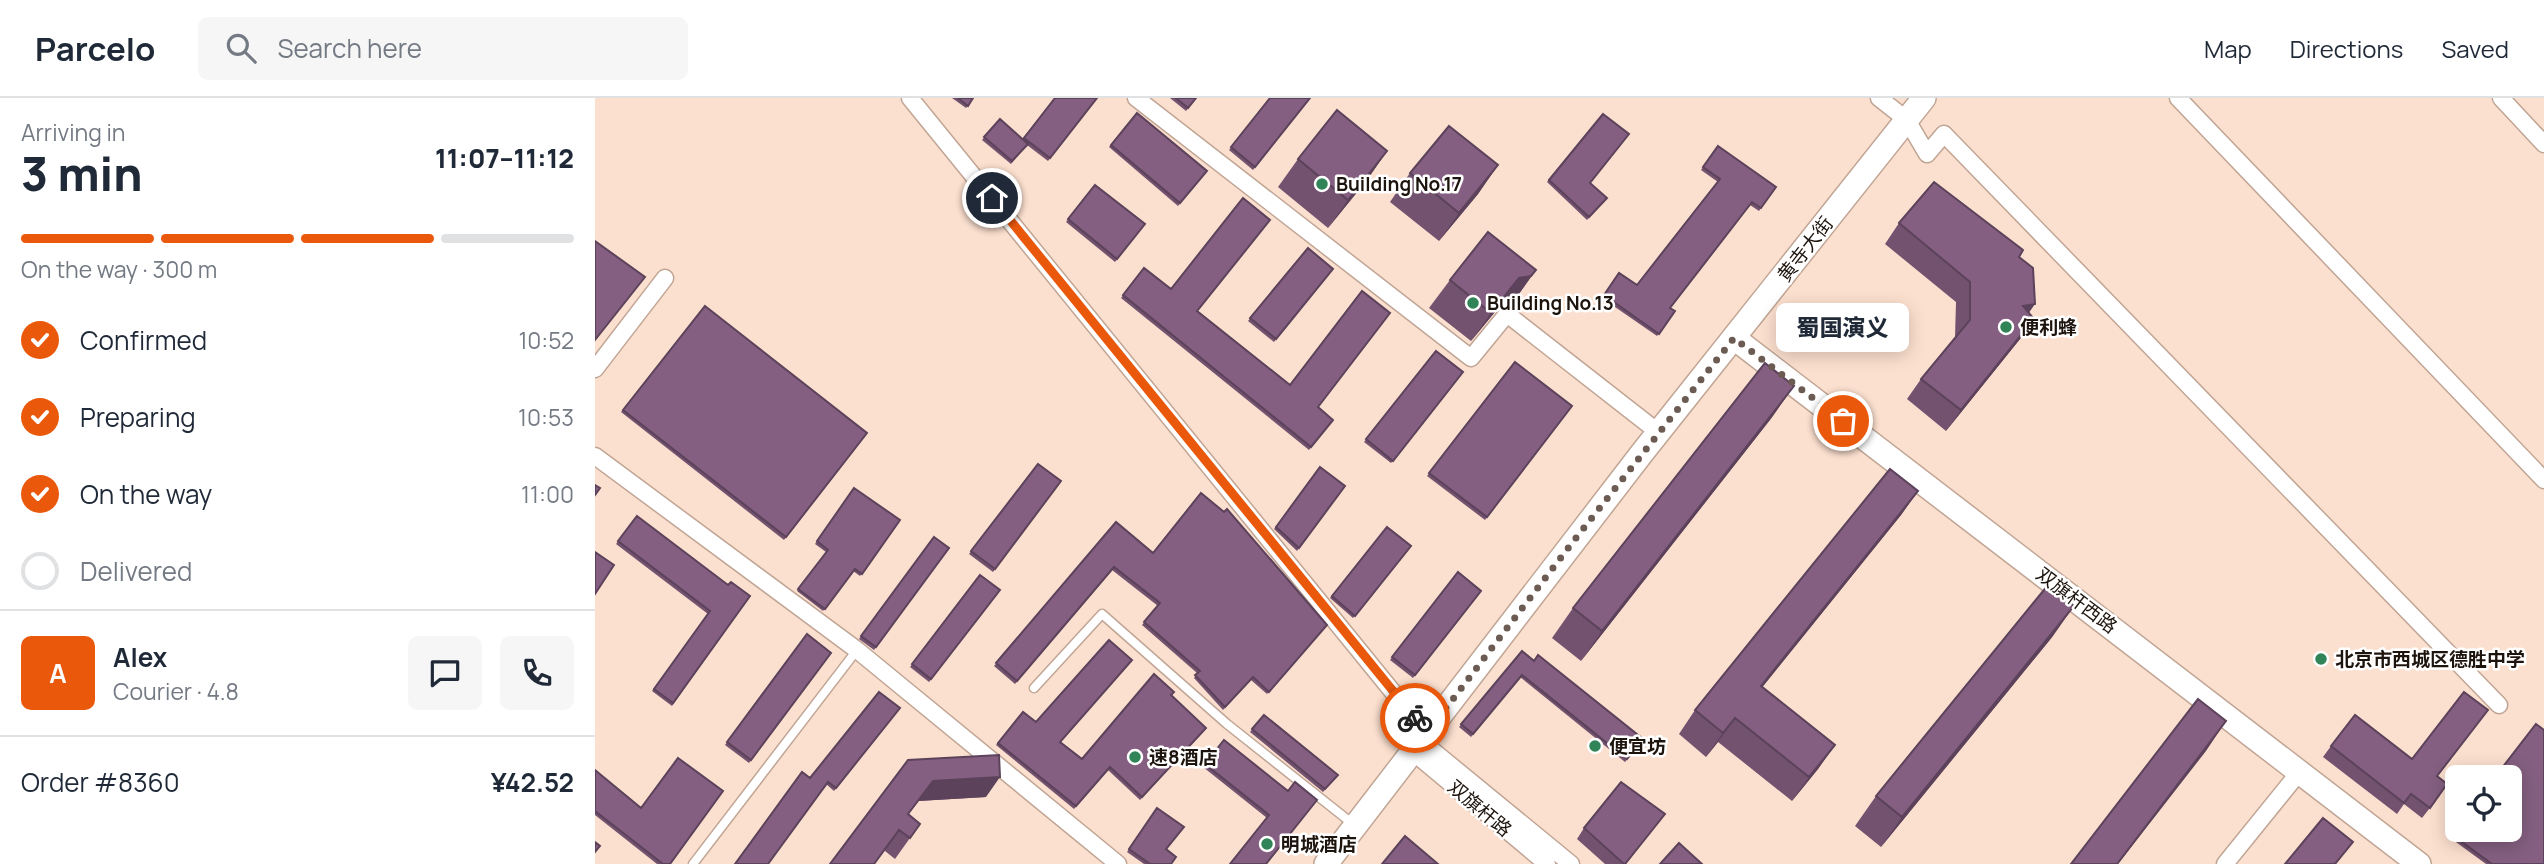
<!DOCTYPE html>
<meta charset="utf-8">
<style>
:root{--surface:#fff;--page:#f6f6f7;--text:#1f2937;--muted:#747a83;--line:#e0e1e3;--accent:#ea580c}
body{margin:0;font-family:Manrope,"Noto Sans SC",sans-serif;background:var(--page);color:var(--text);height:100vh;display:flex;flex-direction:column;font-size:26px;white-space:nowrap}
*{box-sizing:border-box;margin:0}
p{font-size:23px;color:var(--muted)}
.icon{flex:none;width:38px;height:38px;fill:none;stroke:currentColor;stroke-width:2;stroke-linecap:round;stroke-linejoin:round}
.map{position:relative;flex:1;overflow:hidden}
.panel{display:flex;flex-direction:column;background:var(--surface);width:595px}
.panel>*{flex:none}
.fabs{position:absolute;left:1850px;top:667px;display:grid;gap:14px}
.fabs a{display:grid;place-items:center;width:77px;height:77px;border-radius:10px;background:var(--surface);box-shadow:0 4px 18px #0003;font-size:35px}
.pin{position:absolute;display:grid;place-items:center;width:60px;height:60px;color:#fff;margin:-30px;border:4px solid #fff;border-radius:50%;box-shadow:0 2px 7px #0007}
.courier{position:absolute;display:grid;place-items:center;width:70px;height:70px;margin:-35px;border:5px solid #ea580c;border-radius:50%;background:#fff;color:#222;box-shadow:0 2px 9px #0007}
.bubble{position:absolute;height:49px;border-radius:10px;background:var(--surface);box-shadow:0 4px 18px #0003;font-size:23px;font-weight:800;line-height:49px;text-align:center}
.overview em{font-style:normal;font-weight:800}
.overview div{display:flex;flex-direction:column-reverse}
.overview{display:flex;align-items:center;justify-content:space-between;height:119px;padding:0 21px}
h1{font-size:46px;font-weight:800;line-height:52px}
.bar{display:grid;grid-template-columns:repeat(4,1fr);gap:10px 7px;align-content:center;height:84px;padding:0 21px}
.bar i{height:9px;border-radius:5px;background:var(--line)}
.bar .on{background:var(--accent)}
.bar p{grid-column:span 4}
.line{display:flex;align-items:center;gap:18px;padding:0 21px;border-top:2px solid var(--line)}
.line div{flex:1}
.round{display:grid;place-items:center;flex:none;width:74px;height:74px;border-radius:10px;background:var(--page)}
ol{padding:0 21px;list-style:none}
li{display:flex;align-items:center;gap:21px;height:77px}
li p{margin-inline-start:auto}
li .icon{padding:7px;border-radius:50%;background:var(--accent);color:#fff;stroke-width:4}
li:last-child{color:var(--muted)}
li i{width:38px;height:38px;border:4px solid var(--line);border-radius:50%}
header{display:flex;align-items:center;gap:42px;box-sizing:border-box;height:98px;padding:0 35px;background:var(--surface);border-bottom:2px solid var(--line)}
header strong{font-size:33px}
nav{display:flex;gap:38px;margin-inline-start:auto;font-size:24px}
.search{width:490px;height:63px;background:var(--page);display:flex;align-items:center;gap:18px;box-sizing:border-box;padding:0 24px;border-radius:10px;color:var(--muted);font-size:26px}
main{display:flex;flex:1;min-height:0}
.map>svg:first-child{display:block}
</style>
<header>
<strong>Parcelo</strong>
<div class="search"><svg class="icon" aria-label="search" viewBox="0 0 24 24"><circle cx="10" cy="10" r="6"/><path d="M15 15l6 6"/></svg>Search here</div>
<nav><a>Map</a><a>Directions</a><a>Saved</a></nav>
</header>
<main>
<section class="panel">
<div class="overview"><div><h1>3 min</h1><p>Arriving in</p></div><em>11:07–11:12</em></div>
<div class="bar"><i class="on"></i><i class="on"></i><i class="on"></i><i></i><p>On the way · 300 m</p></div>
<ol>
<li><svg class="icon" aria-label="check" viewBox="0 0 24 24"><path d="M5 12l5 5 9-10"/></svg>Confirmed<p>10:52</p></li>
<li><svg class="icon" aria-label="check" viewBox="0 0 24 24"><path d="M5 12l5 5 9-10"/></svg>Preparing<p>10:53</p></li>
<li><svg class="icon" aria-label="check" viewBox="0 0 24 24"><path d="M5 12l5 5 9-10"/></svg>On the way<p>11:00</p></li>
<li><i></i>Delivered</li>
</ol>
<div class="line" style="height:126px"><b class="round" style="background:var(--accent);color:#fff">A</b><div><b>Alex</b><p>Courier · 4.8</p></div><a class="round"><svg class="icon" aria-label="chat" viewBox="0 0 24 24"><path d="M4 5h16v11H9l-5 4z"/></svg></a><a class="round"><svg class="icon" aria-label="phone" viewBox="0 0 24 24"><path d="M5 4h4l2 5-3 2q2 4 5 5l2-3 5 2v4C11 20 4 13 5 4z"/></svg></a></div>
<div class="line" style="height:91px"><div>Order #8360</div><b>¥42.52</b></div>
</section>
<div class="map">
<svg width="1949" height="766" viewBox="0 0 1949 766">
<rect width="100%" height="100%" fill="#fce0cf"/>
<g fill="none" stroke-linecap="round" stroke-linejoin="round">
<g stroke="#c0a595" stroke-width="11">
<path id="lane" d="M439,590l68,-74 125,110 126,100
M98,766l164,-214"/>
</g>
<g stroke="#c0a595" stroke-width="19">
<path id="street" d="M315,0l517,636
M541,0l335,260 36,-44 151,118
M1284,0l28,22 20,34 17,-20 555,571
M1583,0l366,382
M1906,0l43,46
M0,271l70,-91
M0,358l262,194 261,214
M826,643l150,123
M818,654l134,112
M1630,766l76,-94"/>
</g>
<g stroke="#c0a595" stroke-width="26">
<path id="secondary" d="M1139,240l685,526
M731,766l316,-411 282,-355"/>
</g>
<use href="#lane" stroke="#fff" stroke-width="8"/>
<use href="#street" stroke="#fff" stroke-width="16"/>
<use href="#secondary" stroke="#fff" stroke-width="23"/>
</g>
<path fill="#72526f" d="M357,0h22l-8,10z
M460,0h42l-49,63 -21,-16 -16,19 -29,-24 18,-21 22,20z
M575,0h26l-10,13z
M675,0h40l-57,72 -24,-20z
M542,15l70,58 -29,35 -69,-59z
M1008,16l-13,69 17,15 -20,22 -40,-38z
M1123,48l58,41 -17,24 -9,-6 -80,103 5,3 -18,25 -55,-38 17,-25 18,12 81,-103 -17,-12z
M792,53l-20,29 -39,48 -50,-41 20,-28z
M903,67l-20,29 -39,47 -49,-39 20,-29z
M500,87l50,39 -30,38 -49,-40z
M1304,125l120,34 10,56 -9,26 -74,92 -39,-32 14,-20 34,-42 1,-35 -71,-58z
M713,150l25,21 -59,73 -26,-21z
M549,170l189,152 -24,30 -188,-152z
M941,172l-25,35 -12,2 -28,34 -42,-33 21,-28z
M110,208l162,127 -83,107 -163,-128z
M841,253l27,21 -72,91 -27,-21z
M920,264l57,44 -87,114 -58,-44z
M1178,318l-192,245 -29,-23 21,-30z
M443,366l23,17 -68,91 -24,-18z
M725,369l25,19 -48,65 -23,-22z
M259,390l46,32 -40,56 -7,-5 -30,40 -26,-20 29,-39 -11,-8z
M1323,393l-17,24 -139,172 73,58 -17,24 -26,32 -74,-59 -12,15 -27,-23 16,-24z
M42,418l91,69 22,11 -78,110 -20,-15 56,-77 -92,-70z
M521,424l37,31 174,72 -60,69 -16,-14 -28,30 -29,-32 3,-5 -55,-48 16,-19 -46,-36 -97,114 -21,-18z
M792,429l24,19 -58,72 -23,-20z
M339,439l15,11 -75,102 -15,-11z
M863,474l23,19 -68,87 -23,-18z
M385,477l20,15 -71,92 -19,-15z
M212,536l24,19 -82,110 -24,-18z
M1458,538l-172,211 -26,-21 21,-30z
M927,553l121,88 -18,23 -105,-85 -49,60 -12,-10z
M576,597l33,36 -64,69 -32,-30 -34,39 -78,-64 27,-33 59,47z
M305,610l-66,83 -8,-7 -16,-6z
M1893,612l-51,67 3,18 -18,23 -18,-14 -7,10 -74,-57 8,-11 81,13z
M669,617l72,63 -13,14 -73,-60z
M629,642l64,51 -21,27 -64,-51z
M313,662l78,37 -68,4 -10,14 12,9 -25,35 -10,-8z
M0,672l75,94h-13l-62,-49z
M562,710l10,41 4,15h-27l-17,-12z
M1070,716l-39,50h-21l-28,-25 7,-11z
M1862,728l87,38h-58l-37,-27z"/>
<path fill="#5c425a" d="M792,53l-20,29 -39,48 20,-28z
M903,67l-20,29 -39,47 20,-28z
M941,172l-25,35 -12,2 -28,34 20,-28 28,-35z
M1440,206l-14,20 2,-18z
M1439,221l-14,20 -74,92 15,-21z
M1199,288l-21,30 -192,245 21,-30z
M1323,393l-17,24 -157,195 17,-24z
M1479,508l-21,30 -172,211 21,-30z
M1140,620l-17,24 -12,15 17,-24z
M1631,623l-20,30 -88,113h-1z
M1240,647l-17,24 -26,32 17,-24z
M405,679l-14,20 -68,4 -25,34 40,-54z"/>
<path fill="#845f81" stroke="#5c425a" stroke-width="2" d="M363,0h15l-5,8z
M460,0h42l-47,60 -26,-20z
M581,0h20l-8,10z
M675,0h40l-55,69 -24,-20z
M742,12l50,41 -39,49 -50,-41z
M542,15l70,58 -27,32 -69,-58z
M1008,16l26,20 -39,49 17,15 -18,19 -40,-37z
M405,21l28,25 -16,17 -28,-24z
M854,28l49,39 -39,48 -49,-40z
M1123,48l58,41 -15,21 -9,-6 -82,106 5,3 -16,23 -55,-39 15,-22 18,12 83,-106 -17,-12z
M1339,84l89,68 -4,7 14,11 2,36 -12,2 11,13 -73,91 -40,-31 49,-59v-38l-71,-59z
M500,87l50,39 -28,35 -49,-40z
M648,100l27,22 -73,91 93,74 72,-94 28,22 -72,94 15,13 -22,27 -188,-152 21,-27 27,21z
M893,134l48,38 -5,6 -12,2 -28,35 -41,-33z
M0,143l50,36 -50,63z
M713,150l25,21 -57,70 -26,-21z
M110,208l162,127 -81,104 -163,-127z
M841,253l27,21 -70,89 -27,-22z
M920,264l57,44 -85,111 -58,-44z
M1170,265l29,23 -192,245 -29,-23z
M443,366l23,17 -66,88 -24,-18z
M725,369l25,19 -46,62 -23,-21z
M1295,371l28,22 -157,195 74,59 -26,32 -74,-59 -12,15 -28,-23z
M0,387l5,3 -5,7z
M259,390l46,32 -38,54 -7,-5 -30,40 -27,-20 30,-39 -11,-9z
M606,395l23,19 3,-3 100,116 -58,67 -16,-15 -28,30 -30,-32 5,-4 -56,-49 16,-19 -46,-36 -97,114 -21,-18 120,-141 37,31z
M42,418l91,69 3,-3 19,14 -77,107 -19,-14 56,-78 -92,-70z
M792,429l24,19 -56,70 -23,-20z
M339,439l15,11 -73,99 -15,-11z
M0,454l19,13 -19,29z
M863,474l23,19 -66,84 -23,-18z
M385,477l20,15 -69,89 -19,-15z
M1453,487l26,21 -172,211 -26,-21z
M212,536l24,19 -80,107 -24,-18z
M514,542l23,20 -72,82 22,17 72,-85 20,18 -3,3 35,33 -64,69 -32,-30 -34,39 -78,-63 25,-31 13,10z
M927,553l12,10 4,-6 105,84 -16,20 -105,-84 -49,59 -12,-10z
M284,594l21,16 -64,80 -8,-6 -60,82h-33l67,-92 8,6z
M1869,594l24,18 -51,66 10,8 -17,24 -19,-14 -7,9 -73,-57 24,-31 57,44z
M1603,601l28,22 -109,143h-46z
M669,617l74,60 -13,14 -73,-60z
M1941,626l8,6v134h-52l-41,-30 6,-8v4h52v-53h-14z
M629,642l64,51 7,-9 22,18 -51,64h-36l39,-49 -64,-51z
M404,657l1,22 -67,4 -25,33 12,10 -10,14 -11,-8 -25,34h-44l78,-104z
M83,660l45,33 -53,73h-7l-68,-53v-41l46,38z
M1026,684l44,32 -40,50h-1l-40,-36z
M562,710l27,19 -18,22 10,8 -5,7h-21l-21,-15z
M1728,720l30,24 -18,22h-50z
M810,738l33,28h-56z
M0,744l5,4 -5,6z
M1084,745l23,21h-42z"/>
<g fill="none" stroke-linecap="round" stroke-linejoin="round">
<path stroke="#6b5b52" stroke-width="7" stroke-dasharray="0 12.6" d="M820,620l12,15 145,-190 162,-205 109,83"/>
<path stroke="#ea580c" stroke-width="9" d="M397,100l423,520"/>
</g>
<g fill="#318457" stroke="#fff" stroke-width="2.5">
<circle cx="727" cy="86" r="7"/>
<circle cx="878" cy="205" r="7"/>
<circle cx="1411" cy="229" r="7"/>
<circle cx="1726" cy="561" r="7"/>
<circle cx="1000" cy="648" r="7"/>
<circle cx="540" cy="659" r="7"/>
<circle cx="672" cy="746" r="7"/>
</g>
<g text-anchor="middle" stroke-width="5" stroke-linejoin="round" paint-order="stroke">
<g font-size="19" font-weight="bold" fill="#1d140e" stroke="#fff" text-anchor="start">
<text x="741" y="93">Building No.17</text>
<text x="892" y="212">Building No.13</text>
<text x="1425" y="236">便利蜂</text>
<text x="1740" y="568">北京市西城区德胜中学</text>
<text x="1014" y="655">便宜坊</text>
<text x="554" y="666">速8酒店</text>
<text x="686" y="753">明城酒店</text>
</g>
<g font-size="19" fill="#1d140e" stroke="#fff">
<text transform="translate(1210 151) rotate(-52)" y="7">黄寺大街</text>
<text transform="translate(1482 502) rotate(37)" y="7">双旗杆西路</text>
<text transform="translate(885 710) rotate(40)" y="7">双旗杆路</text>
</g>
</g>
</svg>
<div class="fabs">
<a><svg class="icon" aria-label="locate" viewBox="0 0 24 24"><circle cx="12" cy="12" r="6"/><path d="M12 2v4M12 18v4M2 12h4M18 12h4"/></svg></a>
</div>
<div class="pin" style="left:1248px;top:323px;background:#ea580c"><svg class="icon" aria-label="bag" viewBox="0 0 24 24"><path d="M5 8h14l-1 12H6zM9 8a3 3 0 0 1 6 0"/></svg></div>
<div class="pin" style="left:397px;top:100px;background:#1f2937"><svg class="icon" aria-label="home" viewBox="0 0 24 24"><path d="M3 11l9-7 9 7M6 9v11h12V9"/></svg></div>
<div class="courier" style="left:820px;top:620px"><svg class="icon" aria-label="bike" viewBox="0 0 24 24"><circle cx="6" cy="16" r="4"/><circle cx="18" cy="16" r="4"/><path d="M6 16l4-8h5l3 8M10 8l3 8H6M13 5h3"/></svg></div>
<div class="bubble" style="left:1181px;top:205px;width:133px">蜀国演义</div>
</div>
</main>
